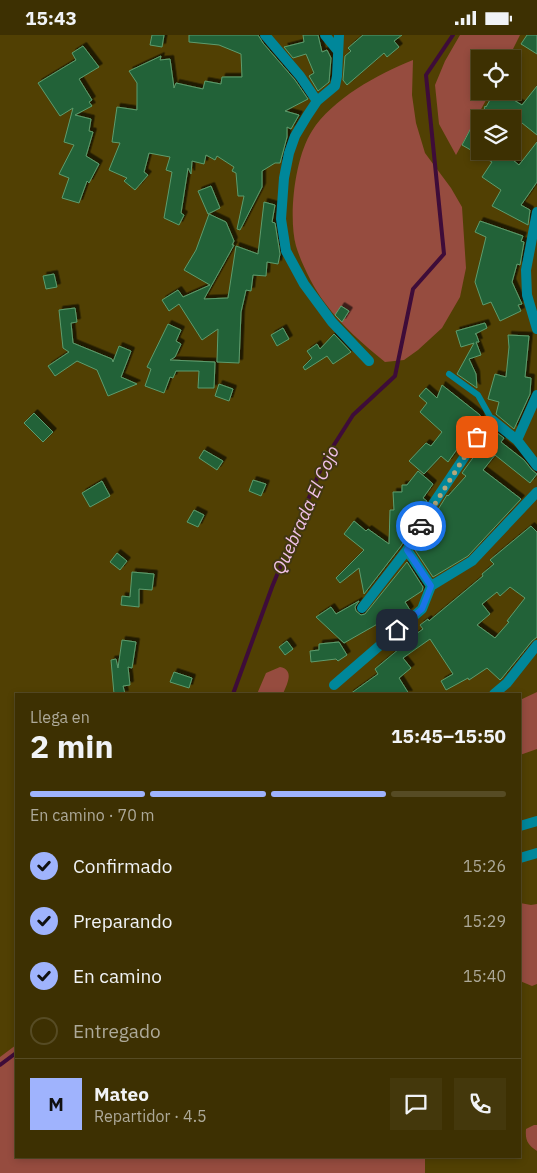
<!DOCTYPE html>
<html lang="es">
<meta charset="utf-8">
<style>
:root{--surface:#3d3002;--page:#44380c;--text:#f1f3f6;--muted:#ada999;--line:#564b24;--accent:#9fb3fd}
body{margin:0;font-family:"IBM Plex Sans",sans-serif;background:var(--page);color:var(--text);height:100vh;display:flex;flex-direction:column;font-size:19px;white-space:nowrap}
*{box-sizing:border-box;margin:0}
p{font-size:16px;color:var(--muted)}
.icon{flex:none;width:28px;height:28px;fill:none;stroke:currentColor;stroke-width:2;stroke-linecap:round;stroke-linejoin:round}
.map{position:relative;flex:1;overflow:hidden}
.details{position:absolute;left:15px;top:658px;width:506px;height:465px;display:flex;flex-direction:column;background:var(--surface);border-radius:0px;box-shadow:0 2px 8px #0003,0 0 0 1px var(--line)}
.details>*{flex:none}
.fabs{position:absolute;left:471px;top:15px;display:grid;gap:10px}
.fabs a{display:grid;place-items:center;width:50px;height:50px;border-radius:0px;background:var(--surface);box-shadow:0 2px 8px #0003,0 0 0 1px var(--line);font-size:25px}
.pin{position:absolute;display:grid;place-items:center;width:42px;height:42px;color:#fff;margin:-21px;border-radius:10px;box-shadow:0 2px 8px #0006}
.courier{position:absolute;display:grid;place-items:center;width:50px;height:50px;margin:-25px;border:4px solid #1a73e8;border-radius:50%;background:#fff;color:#222;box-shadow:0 1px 6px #0007}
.head em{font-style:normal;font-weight:700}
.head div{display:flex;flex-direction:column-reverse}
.head{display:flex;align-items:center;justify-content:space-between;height:85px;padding:0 15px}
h1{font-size:32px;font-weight:700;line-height:38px}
.bar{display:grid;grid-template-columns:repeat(4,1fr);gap:8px 5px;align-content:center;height:60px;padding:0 15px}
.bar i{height:6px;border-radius:4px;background:var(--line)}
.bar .current{background:var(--accent)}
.bar p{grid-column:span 4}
.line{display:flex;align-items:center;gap:12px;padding:0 15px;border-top:1px solid var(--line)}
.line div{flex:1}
.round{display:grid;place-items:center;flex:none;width:52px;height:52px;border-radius:0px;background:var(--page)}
ol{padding:0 15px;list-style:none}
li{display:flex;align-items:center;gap:15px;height:55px}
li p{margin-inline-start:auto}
li .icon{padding:5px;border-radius:50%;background:var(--accent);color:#111;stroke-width:4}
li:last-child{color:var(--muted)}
li i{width:28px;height:28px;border:2px solid var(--line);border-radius:50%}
.status{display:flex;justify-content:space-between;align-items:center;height:35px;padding:0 25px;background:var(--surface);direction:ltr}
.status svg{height:14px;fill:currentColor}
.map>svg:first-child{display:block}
</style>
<div class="status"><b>15:43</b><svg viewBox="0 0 49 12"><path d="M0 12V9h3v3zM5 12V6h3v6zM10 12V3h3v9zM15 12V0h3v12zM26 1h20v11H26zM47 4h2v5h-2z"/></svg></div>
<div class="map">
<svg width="537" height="1138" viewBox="0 0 537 1138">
<defs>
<filter id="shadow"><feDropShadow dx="3.5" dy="-3.5" stdDeviation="0" flood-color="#0009"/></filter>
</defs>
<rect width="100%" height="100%" fill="#514003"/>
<path fill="#964c3f" d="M460,0h60l-12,24h-28v32h11l-35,64 -17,-31 -4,-39 10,-24z
M413,25l-1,35 4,28 9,30 26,35 11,19 4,61 -6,29 -18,31 -24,22 -14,10 -19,2c-22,-18 -43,-36 -60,-59 -12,-16 -23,-38 -29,-57 -8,-30 -1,-89 16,-115 20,-32 66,-57 101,-71z
M280,632c15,3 7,17 3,27h-26l9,-21z
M537,657v57l-17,6v-55z
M520,868l11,2 6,-1v80l-5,2 -12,-5z
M16,1010v111h409v17h-425v-116z
M534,1090h3v26c-9,-6 -12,-10 -11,-22z"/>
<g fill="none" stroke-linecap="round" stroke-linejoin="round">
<path stroke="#3e0c39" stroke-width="4" d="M233,659l39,-107 53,-128 28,-44 42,-39 18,-87 31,-35 -18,-179 27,-40
M0,1030l16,-12"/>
</g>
<path fill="#206237" stroke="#5d9c6e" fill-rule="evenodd" filter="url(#shadow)" d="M152,0h12l-2,12 -12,-2z
M189,0h69l5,8 32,37 13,19 -23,12 14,4 -8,14 -4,-2v10l-7,26h-5l-13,8v16l-22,43 -3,-1 7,-33h-6l-2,-23 -4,-2 2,-4 -17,-11 -2,4 -9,-5 -2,9 -12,-3 -1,13 -3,-6 -7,45 3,2 -5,10 -15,-7 8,-46 -6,-2 4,-13 -21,-4 -5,19 4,3 -13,15 -11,-9 3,-3 -18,-8 11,-27 -8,-1 5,-35 20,3v-27l-8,-12 32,-15 -1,4 10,-1 4,29 2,-5 27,6 2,-8 16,3 1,-7h20l-1,-23 -22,-9 -30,-3z
M303,0h15l4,17 5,-2 4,8 -2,24 -11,9 -9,-15 5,-3 -8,-19 -13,4 -9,-11 20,-5z
M363,0h39l-8,6 5,6 -12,10 -3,-4 -37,32 -4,-5 2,-24 6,-5 -3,-3z
M527,0h10v19l-16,-10z
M83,11l16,21 -20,12 13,21 -3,2 3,4 -17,9 16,4 -2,12 4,1 -7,24 13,8 -10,19 -2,-2 -8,22 -17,-5 7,-20 -10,-4 15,-29 -10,-3 9,-34 -13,8 -22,-33 38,-23 -4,-7z
M537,51v49l-25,-20 -2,4h-28l3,-13 1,1 9,-16h4l23,14z
M471,93l9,5v18h22l17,14 18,-23v40l-16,23 9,5 -2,15 -36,-19 9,-16 -19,-13 10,-15 -30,-17z
M211,151l9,22 -12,6 -10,-23z
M264,167l11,3 -3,17 3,1 5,31 -2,10 -11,-2 -1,14 -13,-1 -2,16 -5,-1 -5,22 -2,51 -22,-1 1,-33 -16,11 -23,-36 -10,7 -7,-11 16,-10 5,7 27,-12 -26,-15 12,-20 13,-36 17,8 8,19 -2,4h2l-30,54 24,-1 8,-52 22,8z
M480,186l43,15 -2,5 3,1 -4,23 -3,-1 -5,18 10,22 -4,1 3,6 -21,10 -9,-19 -8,3 -8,-23 11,-45 -11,-5z
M54,239l3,13 -11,2 -3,-13z
M341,271l8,5 -7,11 -7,-7z
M75,273l2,14 -6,1 2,20 39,16 1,3 6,-16 12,5 -10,26 16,7 -29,12 -11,-26 -20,-9 -22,15 -7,-10 21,-14 -6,-4 -4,-38z
M485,288l2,5 -12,6h1l3,8h-3l5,13 -12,4 7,15 1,14 -20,-14 17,-31 -13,4 -5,-16z
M168,289l13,6 -5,11 5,3 -6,13 -5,3 45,2 -1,26h-16l1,-17h-23l-3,7 -3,-1 -6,16 -19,-7 6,-17 -4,-2z
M283,293l6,11 -12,7 -6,-11z
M334,299l17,18 -18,12 -6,-8 -22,14 -2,-3 9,-9 -5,-7 10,-7 3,5z
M508,300l21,1 -4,41 6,1 -1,16 -16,35 -18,-15 3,-12 -11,-3 7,-25 11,3 3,-30z
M219,349l14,5 -4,12 -14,-5z
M442,350l38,30 1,7 -12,15 -2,-2 -19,27 -7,-6 -17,18 -15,-13 17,-18 5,3 11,-14 -22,-20 7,-9 -8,-7 7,-8 11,10z
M34,378l19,19 -10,10 -19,-19z
M493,395l11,8 -3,4 23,18 8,10 5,4 -7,9 -35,-28 -12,15 38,29 -53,57 -35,21 -18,-27 24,-42 8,-13 1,1 18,-20 -4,-3z
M204,415l19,11 -6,9 -18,-12z
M418,436l15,13 -10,14 4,3 -26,45 -37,48 -5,-26 -19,15 -4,-5 28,-28 -20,-16 10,-13 12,10 2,-2 21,15 1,-34h4l-1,-18h9v-7h5z
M253,445l13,4 -5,12 -12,-5z
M102,446l8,15 -20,11 -8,-14z
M194,475l10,5 -6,12 -11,-5z
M531,491l6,6v105l-5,4 -30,37 -2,2 -13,-12 -18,12 -1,-2 -22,12 -5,-9 12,-7 -23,-35 -27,19 8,10 -12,10 10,16h-59l28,-20 -3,-5 24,-20 -1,-2 25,-18 -3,-4 8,-6 1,2 54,-45 -1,-2 12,-10 -4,-4zM510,552l15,11 -18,23 2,1 -14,16 -18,-13 13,-11 -8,-10 15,-12 3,4z
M117,518l10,8 -7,9 -10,-8z
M407,527l16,25 -1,4 -17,11 5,8 -11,10 -1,-1 -14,8 -3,-5 -37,21 -28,-26 15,-10 5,7 23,-13 -4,6 1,4 5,4 4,-1z
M132,537l22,2 -2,16 -13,-1v18l-18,-2 1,-9 8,1z
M122,605l14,2 -4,26 -4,-1 2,18 -7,1 2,8h-11l-3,-34 5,-1 2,9z
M287,606l6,8 -8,6 -6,-8z
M339,607l8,13 -9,6 -2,-2 -25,3 -1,-11 9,-1v-6z
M174,637l18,6 -3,10 -19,-6z"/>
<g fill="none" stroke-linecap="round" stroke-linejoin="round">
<path stroke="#00879a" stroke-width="6" d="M449,339l29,21 14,25"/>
<path stroke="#00879a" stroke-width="10" d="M265,0l35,41 17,25
M325,0l13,16
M339,0l-2,41 -2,10 -18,15 -10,15 -12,20 -6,17 -5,25 -3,41 5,32 18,33 28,38 37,39
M537,177l-11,58 1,25 10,34
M517,405l20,-45
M407,515l24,36
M362,573l45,-58 26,-46 44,-66 15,-18 25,20 20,26
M334,650l88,-76 9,-23 41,-25 65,-69
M494,659l13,-11 30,-38
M520,791l17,-5
M520,823l17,-5"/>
</g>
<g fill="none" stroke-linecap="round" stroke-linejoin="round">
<path stroke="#b5a77b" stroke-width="5" stroke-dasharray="0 9" d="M421,491l56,-89"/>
<path stroke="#1a73e8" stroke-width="6" d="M397,595l25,-21 9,-23 -24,-36 14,-24"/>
</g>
<g text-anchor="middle" stroke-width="4" stroke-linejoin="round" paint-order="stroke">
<g font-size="18" font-style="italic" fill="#f2c2ea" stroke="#423710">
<text transform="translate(306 475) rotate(-66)" y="6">Quebrada El Cojo</text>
</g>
</g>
</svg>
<div class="fabs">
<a><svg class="icon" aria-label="locate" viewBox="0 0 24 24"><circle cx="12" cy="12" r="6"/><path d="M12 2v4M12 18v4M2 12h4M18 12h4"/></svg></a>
<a><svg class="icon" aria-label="layers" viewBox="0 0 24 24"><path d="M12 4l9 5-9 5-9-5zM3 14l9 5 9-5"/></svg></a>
</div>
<div class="pin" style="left:477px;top:402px;background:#ea580c"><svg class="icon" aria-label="bag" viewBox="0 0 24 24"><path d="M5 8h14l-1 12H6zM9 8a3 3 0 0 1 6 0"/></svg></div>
<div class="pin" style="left:397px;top:595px;background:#1f2937"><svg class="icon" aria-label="home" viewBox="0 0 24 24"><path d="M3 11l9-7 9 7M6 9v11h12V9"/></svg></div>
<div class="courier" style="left:421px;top:491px"><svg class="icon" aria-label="car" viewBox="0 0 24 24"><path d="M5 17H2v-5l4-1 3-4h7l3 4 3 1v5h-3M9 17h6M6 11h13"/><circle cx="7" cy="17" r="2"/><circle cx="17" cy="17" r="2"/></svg></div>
<section class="details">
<div class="head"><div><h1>2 min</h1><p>Llega en</p></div><em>15:45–15:50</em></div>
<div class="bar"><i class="current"></i><i class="current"></i><i class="current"></i><i></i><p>En camino · 70 m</p></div>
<ol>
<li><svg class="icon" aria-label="check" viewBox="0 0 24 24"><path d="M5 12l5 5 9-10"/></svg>Confirmado<p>15:26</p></li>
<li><svg class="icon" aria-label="check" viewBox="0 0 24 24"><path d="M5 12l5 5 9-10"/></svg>Preparando<p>15:29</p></li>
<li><svg class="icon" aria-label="check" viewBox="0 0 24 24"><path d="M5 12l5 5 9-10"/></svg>En camino<p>15:40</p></li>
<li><i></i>Entregado</li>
</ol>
<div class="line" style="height:90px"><b class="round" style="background:var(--accent);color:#111">M</b><div><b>Mateo</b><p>Repartidor · 4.5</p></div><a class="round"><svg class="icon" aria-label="chat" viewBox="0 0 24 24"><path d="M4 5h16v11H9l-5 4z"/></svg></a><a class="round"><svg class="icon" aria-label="phone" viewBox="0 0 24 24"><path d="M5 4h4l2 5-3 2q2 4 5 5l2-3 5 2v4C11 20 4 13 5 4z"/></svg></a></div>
</section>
</div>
